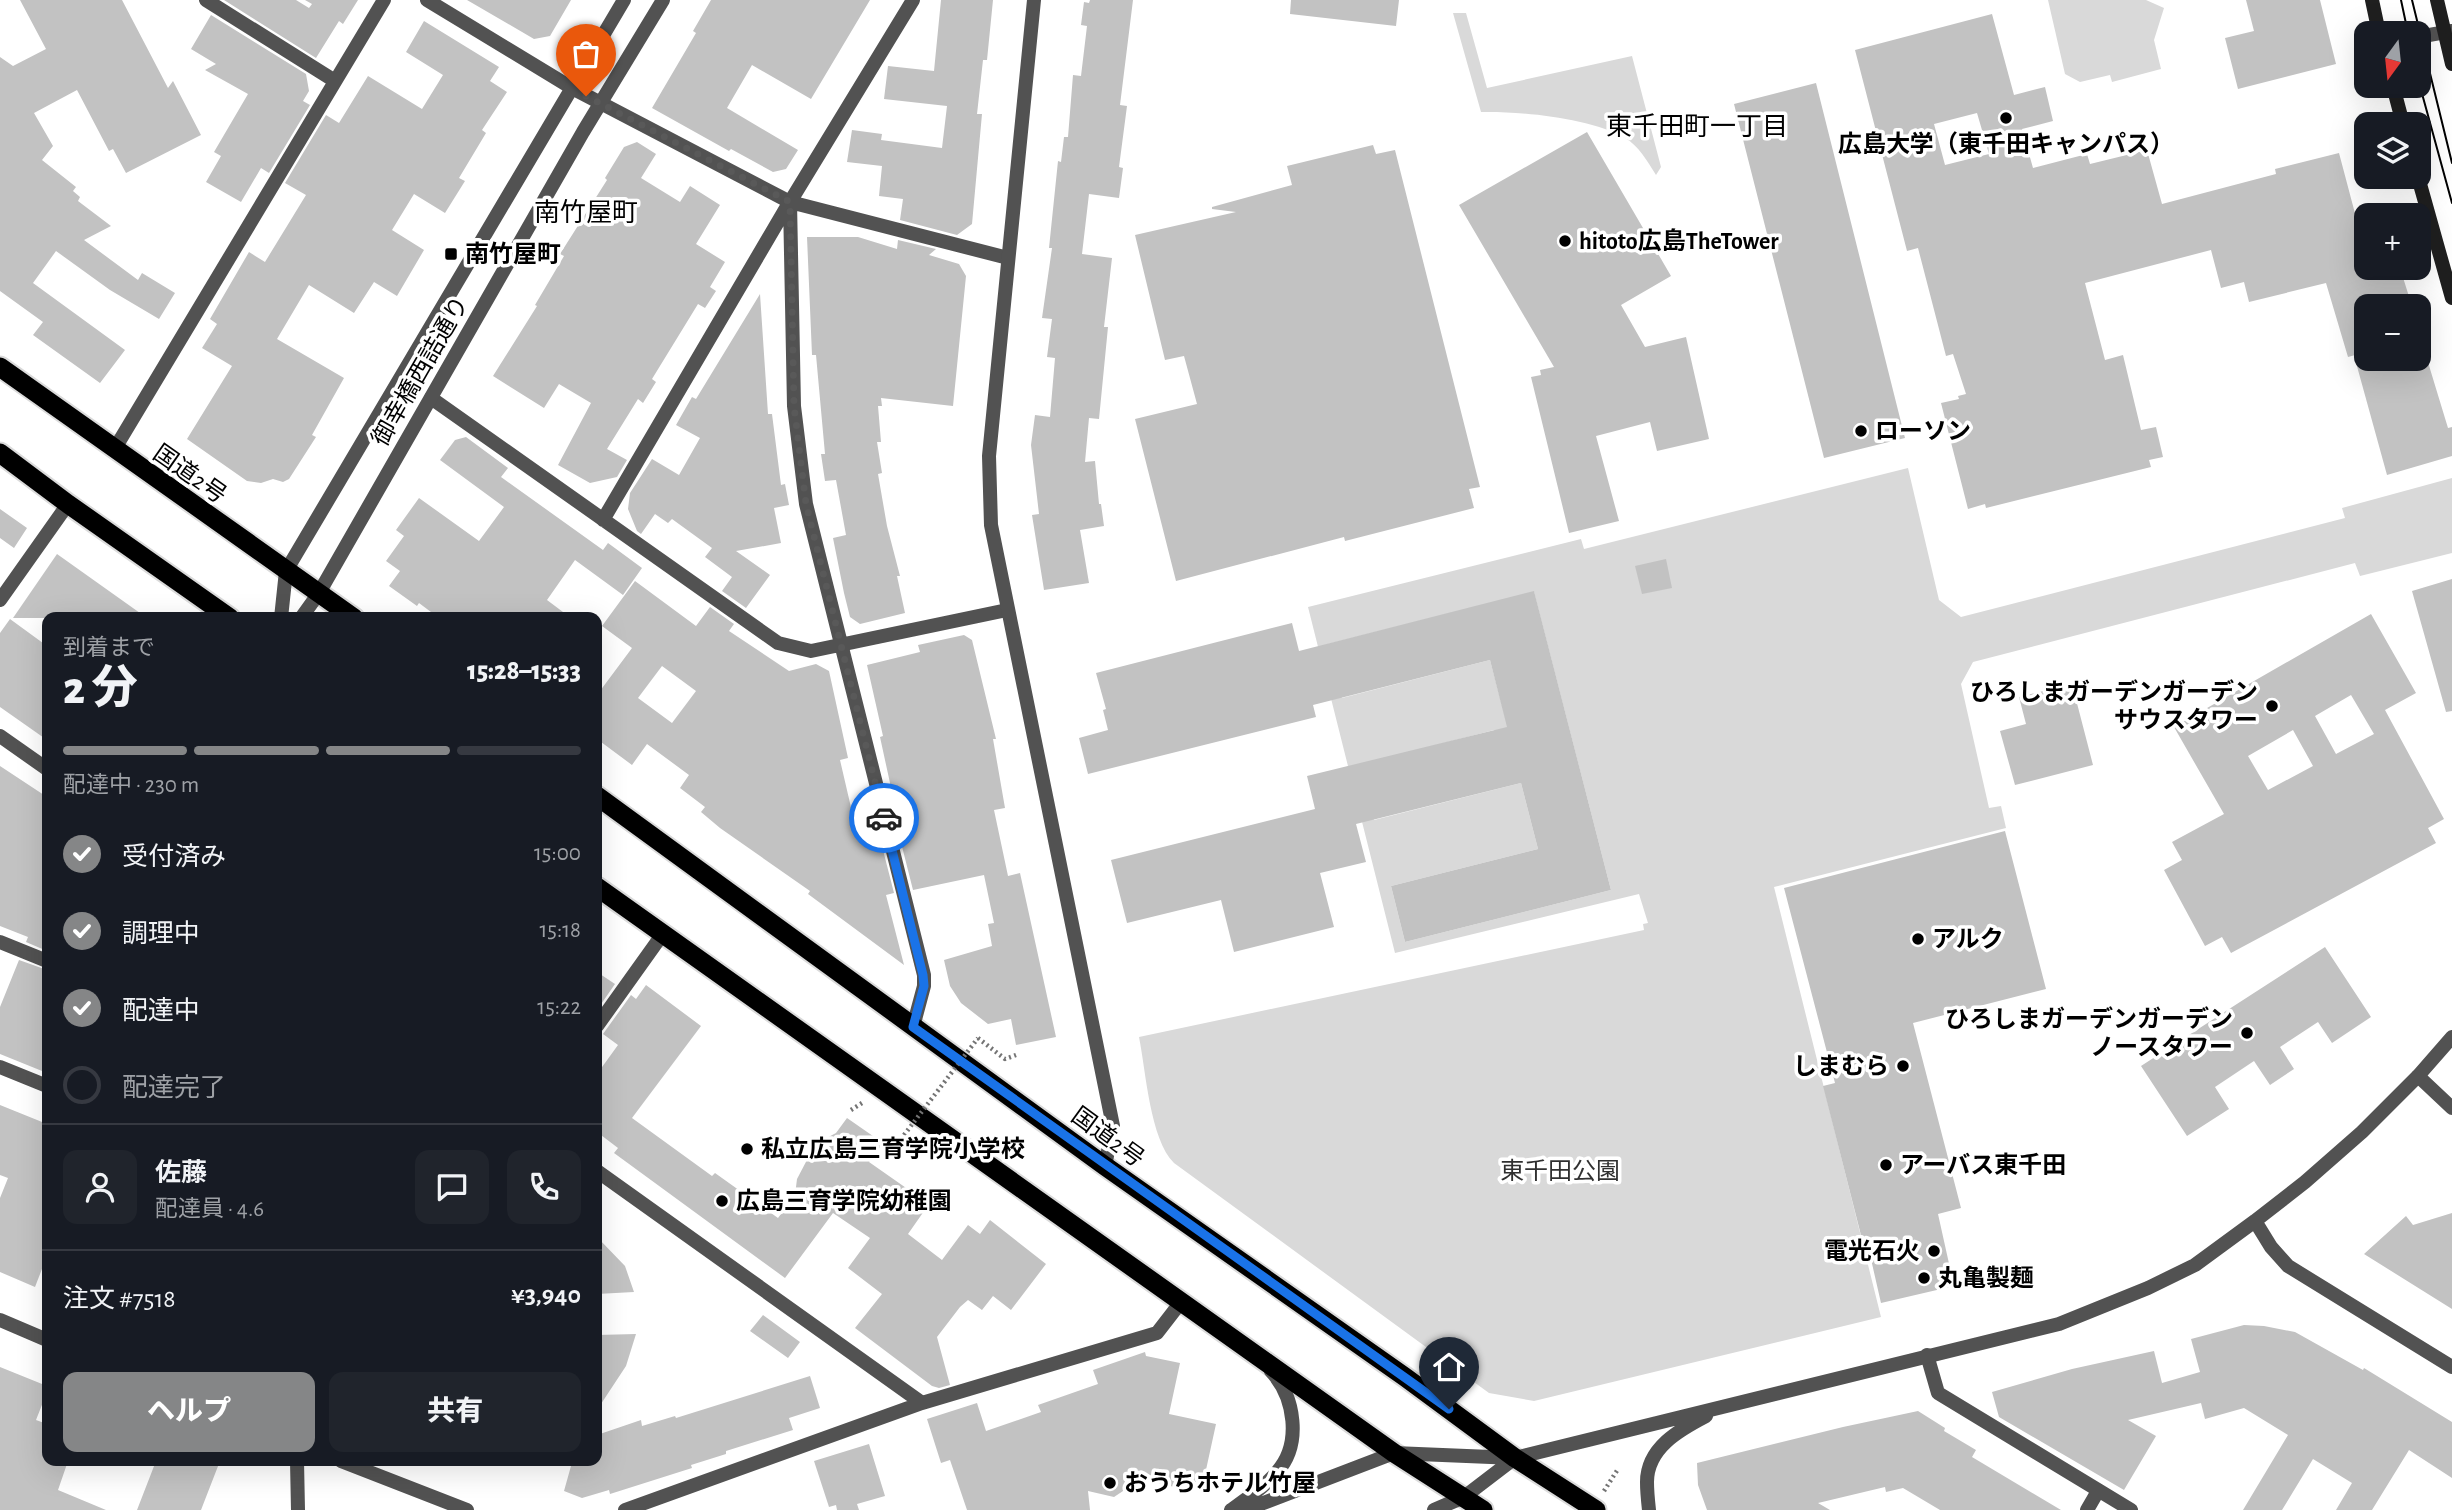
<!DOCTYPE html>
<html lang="ja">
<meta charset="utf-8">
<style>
:root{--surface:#171b24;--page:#20242c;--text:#f1f3f6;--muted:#9ea1a6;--line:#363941;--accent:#858687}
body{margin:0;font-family:"Alegreya Sans","Noto Sans JP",sans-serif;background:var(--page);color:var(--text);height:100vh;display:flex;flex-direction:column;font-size:26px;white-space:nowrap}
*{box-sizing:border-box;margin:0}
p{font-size:23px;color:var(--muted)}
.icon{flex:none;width:38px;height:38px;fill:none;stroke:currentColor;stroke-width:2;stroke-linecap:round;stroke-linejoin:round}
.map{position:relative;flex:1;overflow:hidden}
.sheet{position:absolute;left:42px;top:612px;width:560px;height:854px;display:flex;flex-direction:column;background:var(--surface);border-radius:14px;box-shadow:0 7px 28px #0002}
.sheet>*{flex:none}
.needle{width:46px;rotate:195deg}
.controls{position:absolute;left:2354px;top:21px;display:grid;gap:14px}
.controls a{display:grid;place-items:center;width:77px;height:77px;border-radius:14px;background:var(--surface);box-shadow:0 7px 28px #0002;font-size:35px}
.pin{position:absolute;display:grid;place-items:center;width:60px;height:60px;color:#fff;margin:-72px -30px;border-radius:50% 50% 50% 0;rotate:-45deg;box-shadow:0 0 7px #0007}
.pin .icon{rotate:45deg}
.courier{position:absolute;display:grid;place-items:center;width:70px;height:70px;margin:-35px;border:5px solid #1a73e8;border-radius:50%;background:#fff;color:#222;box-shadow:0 2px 9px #0007}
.overview em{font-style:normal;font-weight:800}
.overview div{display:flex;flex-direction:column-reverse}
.overview{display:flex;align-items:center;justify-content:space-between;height:119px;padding:0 21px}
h1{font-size:46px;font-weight:800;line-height:52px}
.bar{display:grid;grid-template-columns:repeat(4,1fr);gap:10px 7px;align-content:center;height:84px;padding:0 21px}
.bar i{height:9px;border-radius:5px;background:var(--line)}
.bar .on{background:var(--accent)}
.bar p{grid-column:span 4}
.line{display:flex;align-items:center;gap:18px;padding:0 21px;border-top:2px solid var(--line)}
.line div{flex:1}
.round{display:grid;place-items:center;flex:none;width:74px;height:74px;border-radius:14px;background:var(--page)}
ol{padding:0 21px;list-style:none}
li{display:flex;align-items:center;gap:21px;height:77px}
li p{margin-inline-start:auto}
li .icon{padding:7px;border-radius:50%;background:var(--accent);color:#fff;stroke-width:4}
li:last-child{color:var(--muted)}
li i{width:38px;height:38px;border:4px solid var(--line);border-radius:50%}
.button{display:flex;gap:14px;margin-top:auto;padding:14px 21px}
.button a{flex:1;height:80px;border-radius:14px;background:var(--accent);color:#fff;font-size:28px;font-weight:800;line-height:80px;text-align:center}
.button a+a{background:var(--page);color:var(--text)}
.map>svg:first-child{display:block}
</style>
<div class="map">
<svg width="2452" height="1510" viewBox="0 0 2452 1510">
<rect width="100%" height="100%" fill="#fff"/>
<path fill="#d9d9d9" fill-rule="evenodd" d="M2048,0h98l18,8 -10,32 7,29 -49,13 -2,-7 -30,7 -15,-8z
M1453,13h13l21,75 145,-32 29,111 -5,8c-8,-13 -18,-30 -31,-37 -34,-20 -106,-27 -144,-26z
M1908,468l31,132 22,17 384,-99 -3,-10 110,-30v75l-92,23 -5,-13 -382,99 -12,22 28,124 12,-2 5,22 -232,59 107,430 -347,84 -45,-8 -315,-230c-24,-24 -28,-91 -35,-126l505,-107 -1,-6 5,-1 -9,-29 -244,59 -87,-346 273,-68 3,10zM1534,592l77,298 -206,52 -14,-56 147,-37 -17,-66 -147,37 -15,-55 135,-35 19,17 -23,-87 -148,38 -14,-54z"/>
<path fill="#c2c2c2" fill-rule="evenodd" d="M20,0h102l46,88 5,-7 28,54 -75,38 -13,-24 -4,2 -32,-61 -43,23 19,33 -11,14 34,27 -3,4 7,6 -2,4 33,25 -27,14 54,40 4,-7 33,20 -16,26 -49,-29 -54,-39 -23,32 92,67 -25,33 -67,-48 10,-13 -43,-31v-234l13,9 33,-17z
M224,0h72l13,8 3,-4 -7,-4h53l-15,24 -4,-3 -23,37z
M467,0h104l-21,36 -16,3z
M711,0h159l-59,99 -59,-34 -25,43 71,42 -12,19 -13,3 -42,-23 -2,2 -77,-43 44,-75 -3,-2z
M941,0h52l-6,60h-4l-6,54h5l-10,110 -15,11 -57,-15 3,-21 -24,-3 3,-30 -35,-4 5,-32 30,4 -1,6 61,8 5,-42 -63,-7 4,-33 46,5z
M1090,0h43l-13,105 7,1 -8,61 4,1 -4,30 -30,-4 -7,60 30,4 -8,69h4l-9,92 -10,-1 -4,44 10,-1 4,43h2l3,22 -24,4 9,53 -45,7 -12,-75 7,-1 -8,-69 4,-30 15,2 5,-59 -8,-1 5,-38 -10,-1 10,-70h-3l9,-87 3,1 3,-25h4l5,-62 8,1 6,-50 -6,-1 3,-23 5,1z
M1291,0h108l-3,26 -106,-12z
M2246,0h74l16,64 -98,25 -13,-51 29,-7z
M1992,14l22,81 31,-8 8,34 -31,8 11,39 54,-14 3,10 57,-14 15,54 114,-30 -1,-5 64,-16 27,102v13h3l2,5 17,-5h12l12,38h-46v46l-18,5 -22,-74 -77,19 -5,-20 -23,6 -10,-38 -126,33 20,77 18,-5 18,75 15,-3 7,30 -14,3 2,7 -165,41 -1,-4 -17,5 -27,-106 18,-4 -1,-3 8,-2 -13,-40 -7,2 -28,-108 -11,3 -52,-201zM1977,113l12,41 -44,11 -11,-41z
M211,15l95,59 3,17 -6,10 7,4 -41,68 -8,-5 -20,34 -35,-20 15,-26 -7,-4 34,-58 -43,-24 11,-6 -25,-15z
M424,21l75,46 -9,14 17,11 -25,38 4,3 -27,45 6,3 -20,32 -31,-19 -22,36 32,20 -27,46 -23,-14 -20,31 -45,-28 -32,54 67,39 -32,57 4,2 -27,42 -6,3 -10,-3 -12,4 -14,-2 -60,-42 45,-73 -30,-18 15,-24 -7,-5 39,-67 16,10 41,-67 -21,-12 41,-68 13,8 29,-47 54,33 21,-34 -37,-23z
M1816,83l89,355 -81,20 -90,-354z
M1587,132l84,144 -50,29 24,42 41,-10 23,102 -52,12 -7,-29 -54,14 23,85 -50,12 -38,-156 10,-2 -1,-5 14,-3 -95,-162z
M637,142l19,12 -15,24 39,24 10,-16 30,19 -24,39 29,18 -15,25 6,4 -11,17 -7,-4 -46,75 4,3 -13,21 -5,-4 -31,50 20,11 -10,17 -27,6 -32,-18 33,-62 -32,-19 -15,24 -51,-32 44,-70 -2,-1 29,-49 -4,-2 47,-74 -2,-2 19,-31z
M1373,145l3,9 19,-4 85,337 -11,2 5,19 -129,33 -1,-4 -168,44 -41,-162 62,-15 -13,-48 -19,4 -30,-125 101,-23 -24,-3v-2l80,-22 -5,-19z
M807,237h51l39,12 1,-9 38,9 -7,6 30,9 7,12 -13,130 -72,-8 1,8h-4l3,36h-4l5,31 -4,1 9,52 13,50h-3l8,37 -45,11 -10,-7 -6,-24 -11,-55 13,-3 -10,-55 -11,1 -4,-27h4l-9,-99h-4z
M760,294l8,120h4l9,71 4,-1 4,21 -15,3 7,35 -45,8 34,24 -24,33 -24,-17 10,-14 -27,-20 7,-9 -40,-29 -4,4 -13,-9 -14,20 -4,-3 -9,-22 2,-16 22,-34 27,16 21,-37 -24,-13 16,-28 4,2z
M2355,359h72l21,69 4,-1v29l-65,19z
M466,437l42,31 -7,9 102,73 5,-7 34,25 -19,27 -48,-35 -28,40 24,18h-132l-20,-15 -2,3 -28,-20 11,-15 -14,-10 18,-25 -8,-6 23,-32 60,43 25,-34 -64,-47 15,-20z
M0,509l27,19 -13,20 -14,-10z
M57,554l90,64h-134z
M1666,559l6,29 -30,6 -7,-28z
M2452,579v132l-6,1 -34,-121z
M635,581l61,45 14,-19 24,17 -5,7 60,40 27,-7 13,7 19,87 -8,2 13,56 20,-5 21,82 -8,2 18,70 -96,-71 2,-3 -90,-63 -19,-16 4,-5 -25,-19 9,-13 -42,-31 -15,21 -35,-26v-44l35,-47 -30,-22zM662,666l34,25 -24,32 -34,-25z
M1534,591l77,299 -206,52 -14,-56 147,-37 -17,-66 -165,41 10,38 -46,11 14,54 -100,25 -13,-52 -94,23 -16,-63 204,-51 -8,-33 200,-49 -17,-67 -177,45 3,12 -228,57 -9,-36 29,-8 -5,-20 3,-1 -10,-36 196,-50 7,28z
M2371,614l45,79 -31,17 59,109 -16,9 8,15 -205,110 -9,-16 -17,9 -41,-76 18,-10 -10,-18 52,-28 -50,-87zM2351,695l23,39 -38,20 -21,-38zM2293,730l20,36 -45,24 -20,-34z
M10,619l37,27v94l-47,-33v-74z
M964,635l8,5 24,99h-3l12,69 -11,2 14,66 12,-3 36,164 -40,8 -5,-26 -23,5 -27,-21 -11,-17 -6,-26 48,-14 -4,-22 6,-1 -10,-48 -71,15 -21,-83 3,-1 -15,-69 3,-1 -16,-71 53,-13 -2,-7z
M2072,684l21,81 -78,20 -15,-54 26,-7 -7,-27z
M0,766l47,31v154l-21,-9 2,-5 -28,-11z
M2005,831l41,158 -133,34 48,185 -23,6 16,72 -73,17 -13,-57 -4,1 -41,-161 12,-3 -51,-195z
M2325,947l46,70 -39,26 -14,-21 -38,25 14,22 -24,16 -16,-24 -39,26 14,22 -42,27 -46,-70z
M19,960l28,10v103l-47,-19v-47z
M597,972l18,12 -18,26z
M646,985l55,41 -69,92 80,58 3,-3 63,45 17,-23 2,-16 11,-21 13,-17 15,-8 11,-15 36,25 -14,19 60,42 -21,30 34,26 26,-35 12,9 10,-14 56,44 -35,46 -18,-14 -11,14 -14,-10 -8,7 -23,30 13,48 -11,3 -7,-2 -77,-58 27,-34 -34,-26 22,-30 -37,-25 -48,65 -171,-125 4,-5 -21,-16v-58l21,-29 -15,-11 28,-39 5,4z
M0,1105l47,19v132l-12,31 -35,-15v-74l8,-20 -8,-3z
M2452,1213v96l-88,-55 42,-38 7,9z
M597,1237l28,29 9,26 -37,2z
M763,1315l37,27 -12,16 -38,-27z
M2244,1325l20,1 31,6 68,38 1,-2 88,54v56l-43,-28 -37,60h-36l16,-27 -39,-24 -31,51h-39l45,-75 -44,-27 -39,11 -4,-16 -73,17 28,16 -32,54 -125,-73 -7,-25 80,-23 82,-18 8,32 38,-11 -9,-33z
M636,1334l-10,32 -29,44v-75z
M1145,1352l1,4 34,7 -11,51 47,10 -12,55 -25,9 -53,-12 -3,15 -9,6 -26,-6 2,19h-123l-17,-50 -9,3 -14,-44 50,-16 9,28 55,-19 -3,-7 60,-21 -5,-14z
M0,1367l47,19v6l-11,28 11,4v37h21l-10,29 48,20h-106z
M810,1376l10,32 -31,10 4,12 -67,21v3l-35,11 1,3 -82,26 -1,-4 -27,8 -18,-7 7,-25 15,-5h11v-26l44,-15 1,6 33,-10 1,2z
M1918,1411l27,17 -1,3 32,19 -4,7 89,53h-121l-37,-22 -17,4 -1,-5 -67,16 12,7h-123l-9,-25 -1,-22 146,-36z
M869,1444l16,52 -28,8 2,6h-22l-1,-5 -7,2 -15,-46z
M156,1461h64l-19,49h-64z"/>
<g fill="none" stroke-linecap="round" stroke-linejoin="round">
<g stroke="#dbdbdb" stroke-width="23">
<path id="trunk" d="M0,367l354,251
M0,453l68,51 162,114
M597,796l508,370 300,211 110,81 81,52
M597,887l797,566 89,57"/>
</g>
<path stroke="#747474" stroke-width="4.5" stroke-dasharray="2 3.5" stroke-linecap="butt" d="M978,1038l27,21 11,-4
M851,1110l11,-7 2,2
M1604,1491l14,-22"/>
<path stroke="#525252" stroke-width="14" d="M206,0l129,81
M427,0l145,88 218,114 218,56
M2418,37l34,-6
M431,398l347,245 33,8 196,-41
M114,450l270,-450
M603,520l186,-317
M0,600l68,-96
M0,736l47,33
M0,942l47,19
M597,1026l65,-91
M913,1027l11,-41v-11l-118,-471 -12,-98 -4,-204 123,-202
M0,1067l47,19
M2418,1076l34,32
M597,1171l325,232
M1927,1355l11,38 193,117
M625,1510l297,-107 235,-70 24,-31
M2087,1510l11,-19"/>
<path stroke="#525252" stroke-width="14" d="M1034,0l-45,456 2,69 122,601 -8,40
M281,618l5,-47 338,-571
M301,618l18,-25 264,-461 80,-132
M2255,1221l16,26 17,19 164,101
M0,1320l47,20
M297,1461l1,49
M341,1461l126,49
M1231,1510c17,-12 33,-23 46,-38 25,-28 18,-75 -6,-101
M1245,1510l149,-57 121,5 544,-134 89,-36 47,-23 60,-44 50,-39 57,-50 56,-56 34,-39
M1434,1510l30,-13 51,-39
M1649,1510c-1,-9 -2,-18 -2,-28 0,-34 32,-52 59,-66"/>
<path stroke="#1f1f1f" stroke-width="14" d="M2372,0l7,33
M2437,0l15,64
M2393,86l10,38
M2418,177l34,121"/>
<use href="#trunk" stroke="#000" stroke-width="19"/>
<path stroke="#000" stroke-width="2" d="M2401,0l7,33
M2412,0l40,163
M2418,79l34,124"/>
<path stroke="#747474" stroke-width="4.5" stroke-dasharray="2 3.5" stroke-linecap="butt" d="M904,1135l74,-97"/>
</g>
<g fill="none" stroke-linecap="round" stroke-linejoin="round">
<path stroke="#595959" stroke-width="7" stroke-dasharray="0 12.6" d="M586,96l204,106 4,204 12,98 78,314"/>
<path stroke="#1a73e8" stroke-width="9" d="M884,818l39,157 1,11 -11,41 536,382"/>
</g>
<g fill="#000" stroke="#fff" stroke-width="2.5">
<circle cx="2006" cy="118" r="7"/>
<circle cx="1565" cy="241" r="7"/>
<rect x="444" y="247" width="14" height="14" rx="3.5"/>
<circle cx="1861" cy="431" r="7"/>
<circle cx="2272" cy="706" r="7"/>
<circle cx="1918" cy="939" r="7"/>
<circle cx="2247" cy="1033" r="7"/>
<circle cx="1903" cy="1066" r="7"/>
<circle cx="747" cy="1149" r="7"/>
<circle cx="1886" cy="1165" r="7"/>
<circle cx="722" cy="1201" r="7"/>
<circle cx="1934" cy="1251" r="7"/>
<circle cx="1924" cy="1278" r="7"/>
<circle cx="1110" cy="1483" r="7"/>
</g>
<g text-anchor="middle" stroke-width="7" stroke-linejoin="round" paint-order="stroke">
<g font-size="24" font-weight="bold" fill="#000" stroke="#fff" text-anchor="start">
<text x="2006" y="152" text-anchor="middle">広島大学（東千田キャンパス）</text>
<text x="1579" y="249">hitoto広島TheTower</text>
<text x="465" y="262">南竹屋町</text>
<text x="1875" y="439">ローソン</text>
<text x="2258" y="700" text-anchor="end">ひろしまガーデンガーデン<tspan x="2258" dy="28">サウスタワー</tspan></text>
<text x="1932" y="947">アルク</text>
<text x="2233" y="1027" text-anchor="end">ひろしまガーデンガーデン<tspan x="2233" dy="28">ノースタワー</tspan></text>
<text x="1889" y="1074" text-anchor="end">しまむら</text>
<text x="761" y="1157">私立広島三育学院小学校</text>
<text x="1900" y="1173">アーバス東千田</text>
<text x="736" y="1209">広島三育学院幼稚園</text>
<text x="1920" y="1259" text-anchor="end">電光石火</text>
<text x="1938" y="1286">丸亀製麺</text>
<text x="1124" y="1491">おうちホテル竹屋</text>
</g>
<g font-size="24" fill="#000" stroke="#fff">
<text transform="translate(420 371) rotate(-60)" y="8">御幸橋西詰通り</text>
<text transform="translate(190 474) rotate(35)" y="8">国道2号</text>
<text transform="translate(1108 1137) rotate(36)" y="8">国道2号</text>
</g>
<g font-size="24" fill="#303030" stroke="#fff">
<text x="1560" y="1179">東千田公園</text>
</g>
<g font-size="26" fill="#000" stroke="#fff">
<text x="1697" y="135">東千田町一丁目</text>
<text x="586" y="221">南竹屋町</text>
</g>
</g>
</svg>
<div class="controls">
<a><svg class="needle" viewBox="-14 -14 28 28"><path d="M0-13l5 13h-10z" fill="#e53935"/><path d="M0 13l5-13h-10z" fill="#9ea1a6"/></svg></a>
<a><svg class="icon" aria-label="layers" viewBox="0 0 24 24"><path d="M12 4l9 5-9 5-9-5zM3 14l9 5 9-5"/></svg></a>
<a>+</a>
<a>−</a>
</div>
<div class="pin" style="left:586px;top:96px;background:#ea580c"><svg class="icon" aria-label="bag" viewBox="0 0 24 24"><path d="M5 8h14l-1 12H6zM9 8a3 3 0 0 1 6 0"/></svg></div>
<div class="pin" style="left:1449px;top:1409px;background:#1f2937"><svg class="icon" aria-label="home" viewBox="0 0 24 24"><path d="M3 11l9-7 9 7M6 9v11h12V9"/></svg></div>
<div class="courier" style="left:884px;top:818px"><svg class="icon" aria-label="car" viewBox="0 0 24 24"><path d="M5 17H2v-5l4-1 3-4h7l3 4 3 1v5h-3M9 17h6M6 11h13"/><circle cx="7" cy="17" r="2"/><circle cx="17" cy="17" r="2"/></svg></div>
<section class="sheet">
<div class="overview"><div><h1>2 分</h1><p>到着まで</p></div><em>15:28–15:33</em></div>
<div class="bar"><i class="on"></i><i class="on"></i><i class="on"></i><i></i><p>配達中 · 230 m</p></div>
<ol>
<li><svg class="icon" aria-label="check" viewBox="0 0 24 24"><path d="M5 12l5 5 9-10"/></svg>受付済み<p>15:00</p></li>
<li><svg class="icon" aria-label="check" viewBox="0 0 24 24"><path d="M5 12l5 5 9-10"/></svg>調理中<p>15:18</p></li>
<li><svg class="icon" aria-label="check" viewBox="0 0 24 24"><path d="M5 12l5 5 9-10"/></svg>配達中<p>15:22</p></li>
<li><i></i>配達完了</li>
</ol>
<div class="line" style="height:126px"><a class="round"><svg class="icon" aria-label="person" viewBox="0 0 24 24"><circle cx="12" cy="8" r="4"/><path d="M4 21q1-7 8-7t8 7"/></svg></a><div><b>佐藤</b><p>配達員 · 4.6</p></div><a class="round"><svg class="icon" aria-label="chat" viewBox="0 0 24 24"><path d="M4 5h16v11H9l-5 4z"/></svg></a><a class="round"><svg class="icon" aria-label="phone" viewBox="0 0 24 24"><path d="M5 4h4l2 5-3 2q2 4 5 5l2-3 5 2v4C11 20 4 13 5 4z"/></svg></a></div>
<div class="line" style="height:91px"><div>注文 #7518</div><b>¥3,940</b></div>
<div class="button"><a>ヘルプ</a><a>共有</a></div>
</section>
</div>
